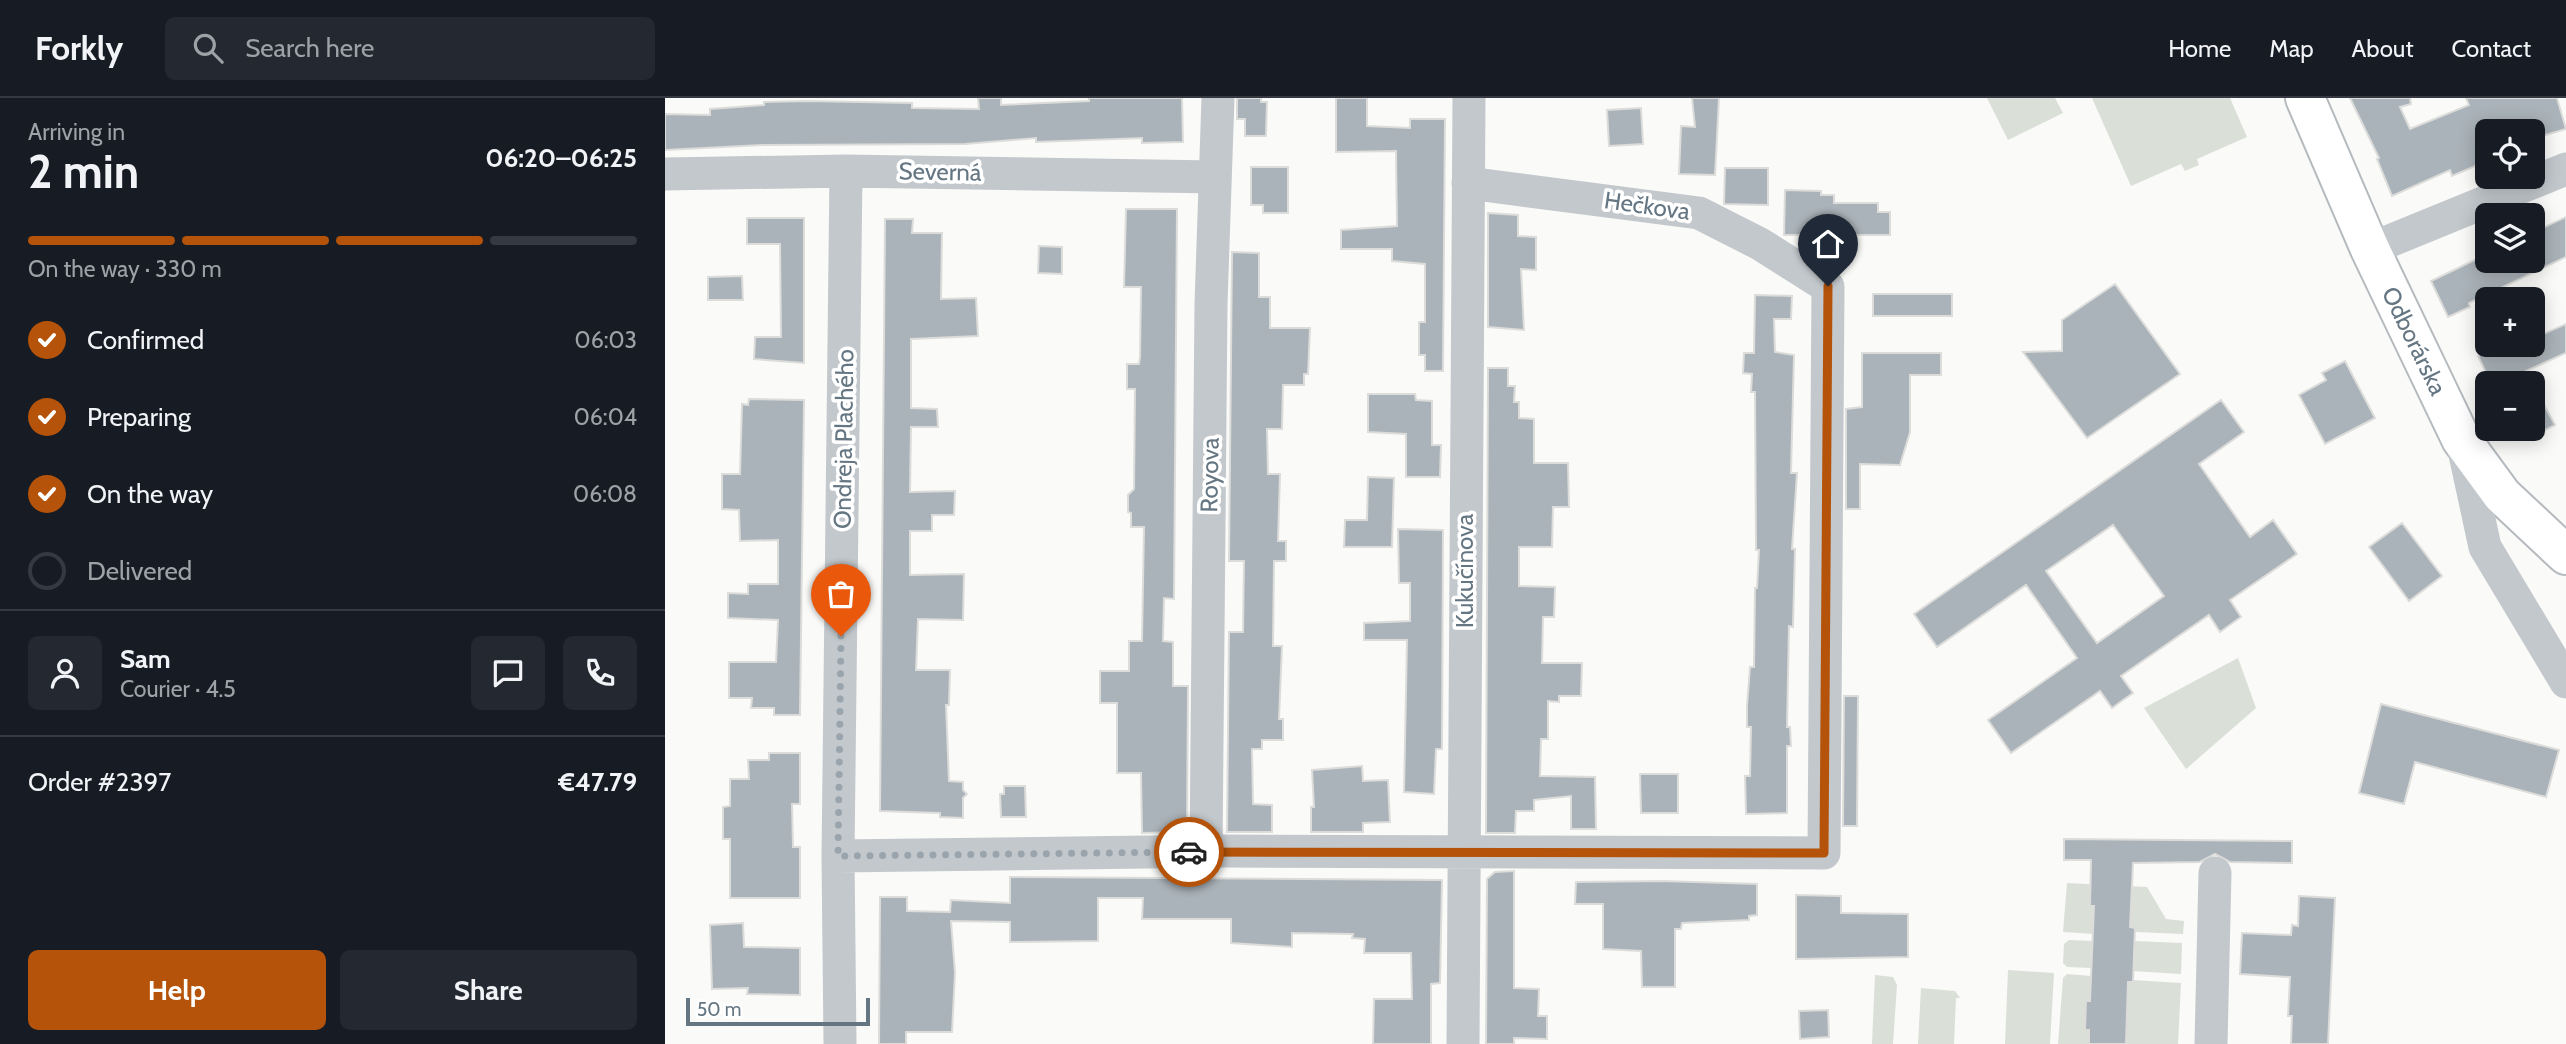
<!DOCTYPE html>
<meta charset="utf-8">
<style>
:root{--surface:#171b24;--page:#242831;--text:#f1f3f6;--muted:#9ea1a6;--line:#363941;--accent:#b45309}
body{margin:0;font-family:Cabin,sans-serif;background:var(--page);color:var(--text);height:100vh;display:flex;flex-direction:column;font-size:26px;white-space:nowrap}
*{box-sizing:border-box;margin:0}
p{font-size:23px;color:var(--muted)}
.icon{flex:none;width:38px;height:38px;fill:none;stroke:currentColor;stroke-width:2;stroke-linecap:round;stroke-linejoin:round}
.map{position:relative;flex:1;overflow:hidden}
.side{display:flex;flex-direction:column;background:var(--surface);width:665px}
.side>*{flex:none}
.controls{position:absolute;left:1810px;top:21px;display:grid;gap:14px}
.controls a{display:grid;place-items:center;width:70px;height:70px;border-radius:10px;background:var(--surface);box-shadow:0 4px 18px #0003;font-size:35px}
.scale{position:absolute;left:21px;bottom:18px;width:184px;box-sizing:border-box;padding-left:7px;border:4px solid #657683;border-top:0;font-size:19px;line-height:24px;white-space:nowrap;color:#657683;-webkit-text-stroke:5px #fff;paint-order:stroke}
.pin{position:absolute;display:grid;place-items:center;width:60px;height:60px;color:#fff;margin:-72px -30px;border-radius:50% 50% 50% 0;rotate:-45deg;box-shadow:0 0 7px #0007}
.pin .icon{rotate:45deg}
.courier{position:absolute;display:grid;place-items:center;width:70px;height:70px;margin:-35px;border:5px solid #b45309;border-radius:50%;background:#fff;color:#222;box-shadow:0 2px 9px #0007}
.headline em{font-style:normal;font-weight:700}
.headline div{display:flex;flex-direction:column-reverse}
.headline{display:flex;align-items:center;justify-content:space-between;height:119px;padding:0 28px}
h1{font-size:46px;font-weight:700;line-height:52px}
.bar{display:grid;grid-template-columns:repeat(4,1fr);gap:10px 7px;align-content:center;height:84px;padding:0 28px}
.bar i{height:9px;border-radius:5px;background:var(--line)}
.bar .selected{background:var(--accent)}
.bar p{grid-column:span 4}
.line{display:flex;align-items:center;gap:18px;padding:0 28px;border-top:2px solid var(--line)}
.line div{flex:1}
.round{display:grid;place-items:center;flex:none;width:74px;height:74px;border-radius:10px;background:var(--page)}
ol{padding:0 28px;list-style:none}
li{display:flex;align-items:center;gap:21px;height:77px}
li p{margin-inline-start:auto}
li .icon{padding:7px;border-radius:50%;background:var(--accent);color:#fff;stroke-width:4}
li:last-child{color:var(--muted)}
li i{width:38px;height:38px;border:4px solid var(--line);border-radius:50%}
.cta{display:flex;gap:14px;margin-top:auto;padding:14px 28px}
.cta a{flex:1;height:80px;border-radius:10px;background:var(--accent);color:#fff;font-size:28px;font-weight:700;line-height:80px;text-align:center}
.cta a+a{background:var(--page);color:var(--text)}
header{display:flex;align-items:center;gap:42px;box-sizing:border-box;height:98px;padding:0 35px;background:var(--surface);border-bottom:2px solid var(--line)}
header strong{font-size:33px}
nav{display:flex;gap:38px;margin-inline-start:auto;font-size:24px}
.search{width:490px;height:63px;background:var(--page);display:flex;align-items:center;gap:18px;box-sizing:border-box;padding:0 24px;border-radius:10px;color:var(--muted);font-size:26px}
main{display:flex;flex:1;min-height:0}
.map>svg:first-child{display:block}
</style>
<header>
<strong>Forkly</strong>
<div class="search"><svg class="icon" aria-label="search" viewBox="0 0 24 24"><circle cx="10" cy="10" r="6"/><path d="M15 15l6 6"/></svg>Search here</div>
<nav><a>Home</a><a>Map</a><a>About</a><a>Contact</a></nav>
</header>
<main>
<section class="side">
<div class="headline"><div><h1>2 min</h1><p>Arriving in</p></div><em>06:20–06:25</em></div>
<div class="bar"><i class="selected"></i><i class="selected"></i><i class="selected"></i><i></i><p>On the way · 330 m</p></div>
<ol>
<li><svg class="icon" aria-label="check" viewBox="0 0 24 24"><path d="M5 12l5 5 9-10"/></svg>Confirmed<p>06:03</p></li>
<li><svg class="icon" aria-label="check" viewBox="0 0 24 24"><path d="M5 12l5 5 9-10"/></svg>Preparing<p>06:04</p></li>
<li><svg class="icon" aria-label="check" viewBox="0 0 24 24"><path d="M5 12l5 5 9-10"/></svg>On the way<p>06:08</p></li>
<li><i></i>Delivered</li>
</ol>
<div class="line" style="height:126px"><a class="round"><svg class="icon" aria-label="person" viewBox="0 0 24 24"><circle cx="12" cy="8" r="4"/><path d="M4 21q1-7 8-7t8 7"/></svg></a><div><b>Sam</b><p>Courier · 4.5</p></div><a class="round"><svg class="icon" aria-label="chat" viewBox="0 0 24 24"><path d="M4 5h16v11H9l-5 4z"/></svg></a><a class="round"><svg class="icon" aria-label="phone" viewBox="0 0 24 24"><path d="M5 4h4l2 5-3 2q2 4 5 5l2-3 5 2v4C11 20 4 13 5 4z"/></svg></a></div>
<div class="line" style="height:91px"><div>Order #2397</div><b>€47.79</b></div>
<div class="cta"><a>Help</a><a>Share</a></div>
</section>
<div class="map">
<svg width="1901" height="946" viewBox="0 0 1901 946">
<rect width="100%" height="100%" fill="#fafaf8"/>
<path fill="#dadfd7" d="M1322,0h68l8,15 -55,27z
M1427,0h138l17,39 -50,22 2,6 -14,6 -4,-7 -50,22z
M1573,560l18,50 -70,61 -42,-61z
M1402,785l80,4 19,32 18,2 -1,13 -48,-2v-4l-5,-1 1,-35 -41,-1v15h4l-1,28 -30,-2z
M1404,842l24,1 -1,27 -25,-1 -4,-4 1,-19z
M1469,843l48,2 -1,31 -48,-3z
M1343,872l46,3 -4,71h-45z
M1402,876l25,2 -2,25h-4l-1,29h4v14h-31l5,-66z
M1210,877l18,2 4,8 -4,59h-21z
M1468,882l48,3 -3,61h-52l2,-62z
M1256,890l34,3 5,7h-4l-2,46h-36z"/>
<path fill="#aab3b9" stroke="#dcdcda" stroke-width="2" fill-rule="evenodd" d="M313,0h23v7l88,-4v-3h93l1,44 -41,1v-5l-106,4v-4l-71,6 -203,1 -97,5v-36l45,1v-6l54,-4v-3l43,-1 105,2v5l67,1z
M572,0h24v4h6l-1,34h-21v-17h-8z
M671,0h31v28l43,2v-9h35l-2,252h-18v-16h-6v-33h6v-58l-33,-3v-12h-51v-19l56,-4 -1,-75 -60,1z
M1027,0h27l-4,77 -36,-1 2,-48 14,1z
M1685,0h60l1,6 -11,3 10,22 59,-24 -3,-7h91l9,31 -34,10v-8h-45v30l-35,15 -2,-6 -58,26 -15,-37 2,-1z
M976,10l2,36 -34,2 -2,-36z
M586,69h37v46h-25v-8h-12z
M1060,70h43v37l-44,-1z
M1120,92l36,1v4h13v8h44v9h12v23h-106z
M461,111h51l-3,390 -10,-1 -1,43 10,1v44h15l-1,146 -45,1 -1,-60h-24v-70h-17v-32h29v-30h13l2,-114h-13v-14l-3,-1v-17l6,-6 1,-100h-8v-25h12l1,-7 1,-70h-17z
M823,115l30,2v21l18,1v33l-15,-1 3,61 -36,-3z
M1901,119v40l-97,46 1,4 -22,10 -17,-36 56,-27v7h45v-28z
M82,120h57v145l-50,-4 1,-22h26l-1,-93h-33z
M220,121h28l-1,14h30l-1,66 35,-1 2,38 -67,3v69l26,1 1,18h-27l-1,65 45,-1 -1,24h-22v16h-22v44l54,-1 -1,46 -45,-1 -2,51h34l-1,35h-3l3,76 14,1v8l4,4 -4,4v20l-23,-1v-4l-60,-2z
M374,148l23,1v27l-24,-1z
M567,154l27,1v44h11v31h40l-2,46h-4v11h-21l-1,44h-15l1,45h12l-2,67h8v20h-12l-1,85h9l-3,73h4v21h-21v9h-10l1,55 19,1v27h-45l2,-200h14l1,-71h-15z
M77,178l1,24h-35v-23z
M1450,186l65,90 -93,64 -64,-86 39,-1v-31z
M1208,196h79v22h-79z
M1090,197l37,1 -1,23h-17l1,33 19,3 -3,118h6l-5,76h3l-2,78 -4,-1 -2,101h3l1,19h-4v67l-41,1 -1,-38h5l1,-49h-4v-21l3,-39h4l1,-79h2l2,-38h-3l-1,-158h-4l1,-18 -9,-1 1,-20h10z
M1901,226v29l-40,18 29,54 -16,8 -7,-11v-39h-41l-13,-27 24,-11h30v-6z
M1197,255h79v22h-31v57l-10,33 -40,-1v45h-14v-100l16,-2z
M1680,263l30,57 -50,26 -26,-49 27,-15 -4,-7z
M823,270h20v18h7l-1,16h5v16l15,1v44h34l1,44h-16l-1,40h-33v39l36,1 -1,30h-11l-1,46h40l-1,33h-22v6l-11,-1v38h-7l-1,37 55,1 1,52h-25v-33l-37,4v11h-18l-1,22h-29z
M703,296h47l1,6 16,1v44h9l-1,32h-34v-43l-38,-2z
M84,301l55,1 -4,315h-26v-7h-23l1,-10h-23v-36h47l2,-42 -50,-2v-25l20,1v-10h30v-44l-38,1 -1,-31 -17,-1v-35h18l2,-70 6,1z
M1556,302l23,32 -45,32 51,73 23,-17 24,34 -67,46 11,17 -10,7 -11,8 -11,-17 -88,61 12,17 -10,7 -11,8 -12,-17 -89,62 -23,-33 89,-62 -51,-73 -89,62 -23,-33zM1448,427l51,71 -67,47 -51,-72z
M703,379l26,1 -2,69h-48l1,-27h22z
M1737,425l40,53 -33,25 -40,-54z
M733,431l45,1 -1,219h-6l-2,45 -30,-2 3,-152h-43v-17l46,-2v-38h-11z
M1179,598h14l-1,130h-14z
M1716,606l178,46 -13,47 -131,-35 -11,42 -45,-11z
M104,655h31v51h-8l1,43h7v51h-70v-59h-7v-32l7,-1v-27h19l-1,-19h21z
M697,668l1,15 25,-1 2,42 -27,1v9h-52v-25h3l-2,-37z
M975,676h38v39h-37z
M339,688h21l1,31h-25l-1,-23h4z
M1399,741l228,2v22l-62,-1 -15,-8 -15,8 -67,1 -3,64 5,1 -2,54h-5l-2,62h-37v-14h-4l1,-29h4l4,-95h-4l1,-46h-27z
M849,773v117l25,1 -1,27h9v23l-33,-1v6h-28l1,-165 8,-7z
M345,779l432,3 -2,103 -9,1v60h-58l1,-45h38l-1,-46h-47l1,-14 -13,-1 1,-4 -61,-1v14l-61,-4v-24h-89l1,-21h-45v43l-88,1v-20l-59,-1 4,52 -3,59h-46v12h-27l1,-147h27v14l43,1 1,-12 59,3z
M998,783l94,3v31l-8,1v4l-67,3 -1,6h-6v58h-33l-1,-36 -38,-2v-45h-28l1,-22z
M1131,797l45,1v17l67,1v43l-112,2z
M1634,798l36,2 -7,146h-37l1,-28h-4l2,-39 -50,-3 2,-41 49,2 1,-10 6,1z
M78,825l1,24 56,1v47l-53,-1 1,-6 -36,1 -2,-64z
M1163,912l1,27 -29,2 -1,-28z"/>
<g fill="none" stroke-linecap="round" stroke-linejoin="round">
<g stroke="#b5babe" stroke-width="42">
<path id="major" d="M1640,0l65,151 91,190 41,56 64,60"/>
</g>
<path stroke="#c3c8cc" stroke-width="33" d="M0,76l181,-3 369,6
M1705,151l196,-80
M1798,347l22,102 81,135
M541,754l5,-548 7,-206
M173,758l385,-5 601,2 4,-566 -68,-43 -61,-31 -231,-30
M175,946l-2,-188 8,-685
M798,946l6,-946
M1546,946l4,-171"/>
<use href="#major" stroke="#fff" stroke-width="38"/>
</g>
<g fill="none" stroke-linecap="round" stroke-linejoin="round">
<path stroke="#99a4ac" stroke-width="7" stroke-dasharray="0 12.6" d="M176,538l-3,220 351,-4"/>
<path stroke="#b45309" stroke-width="9" d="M524,754l635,1 4,-567"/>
</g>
<g text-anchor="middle" stroke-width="7" stroke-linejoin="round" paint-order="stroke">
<g font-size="24" fill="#657683" stroke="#fff">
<text transform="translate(275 74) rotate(1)" y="8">Severná</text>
<text transform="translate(982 108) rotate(8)" y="8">Hečkova</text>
<text transform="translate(1749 243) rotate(64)" y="8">Odborárska</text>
<text transform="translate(179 341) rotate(-89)" y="8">Ondreja Plachého</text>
<text transform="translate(545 377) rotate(-89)" y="8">Royova</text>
<text transform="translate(800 473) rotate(-90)" y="8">Kukučínova</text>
</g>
</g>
</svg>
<div class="controls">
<a><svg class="icon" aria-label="locate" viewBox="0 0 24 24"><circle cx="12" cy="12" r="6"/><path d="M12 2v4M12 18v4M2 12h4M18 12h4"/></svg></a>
<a><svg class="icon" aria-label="layers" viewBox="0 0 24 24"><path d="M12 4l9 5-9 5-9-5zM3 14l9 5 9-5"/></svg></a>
<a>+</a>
<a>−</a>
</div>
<div class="scale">50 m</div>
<div class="pin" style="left:176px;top:538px;background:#ea580c"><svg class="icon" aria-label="bag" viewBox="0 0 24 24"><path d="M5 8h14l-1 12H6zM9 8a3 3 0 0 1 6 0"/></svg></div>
<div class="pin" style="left:1163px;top:188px;background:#1f2937"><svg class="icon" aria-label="home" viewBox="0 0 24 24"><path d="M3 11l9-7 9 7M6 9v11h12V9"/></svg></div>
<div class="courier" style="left:524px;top:754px"><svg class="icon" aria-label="car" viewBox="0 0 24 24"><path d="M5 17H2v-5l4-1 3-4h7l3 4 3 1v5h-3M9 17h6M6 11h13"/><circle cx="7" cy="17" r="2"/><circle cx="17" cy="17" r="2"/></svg></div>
</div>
</main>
